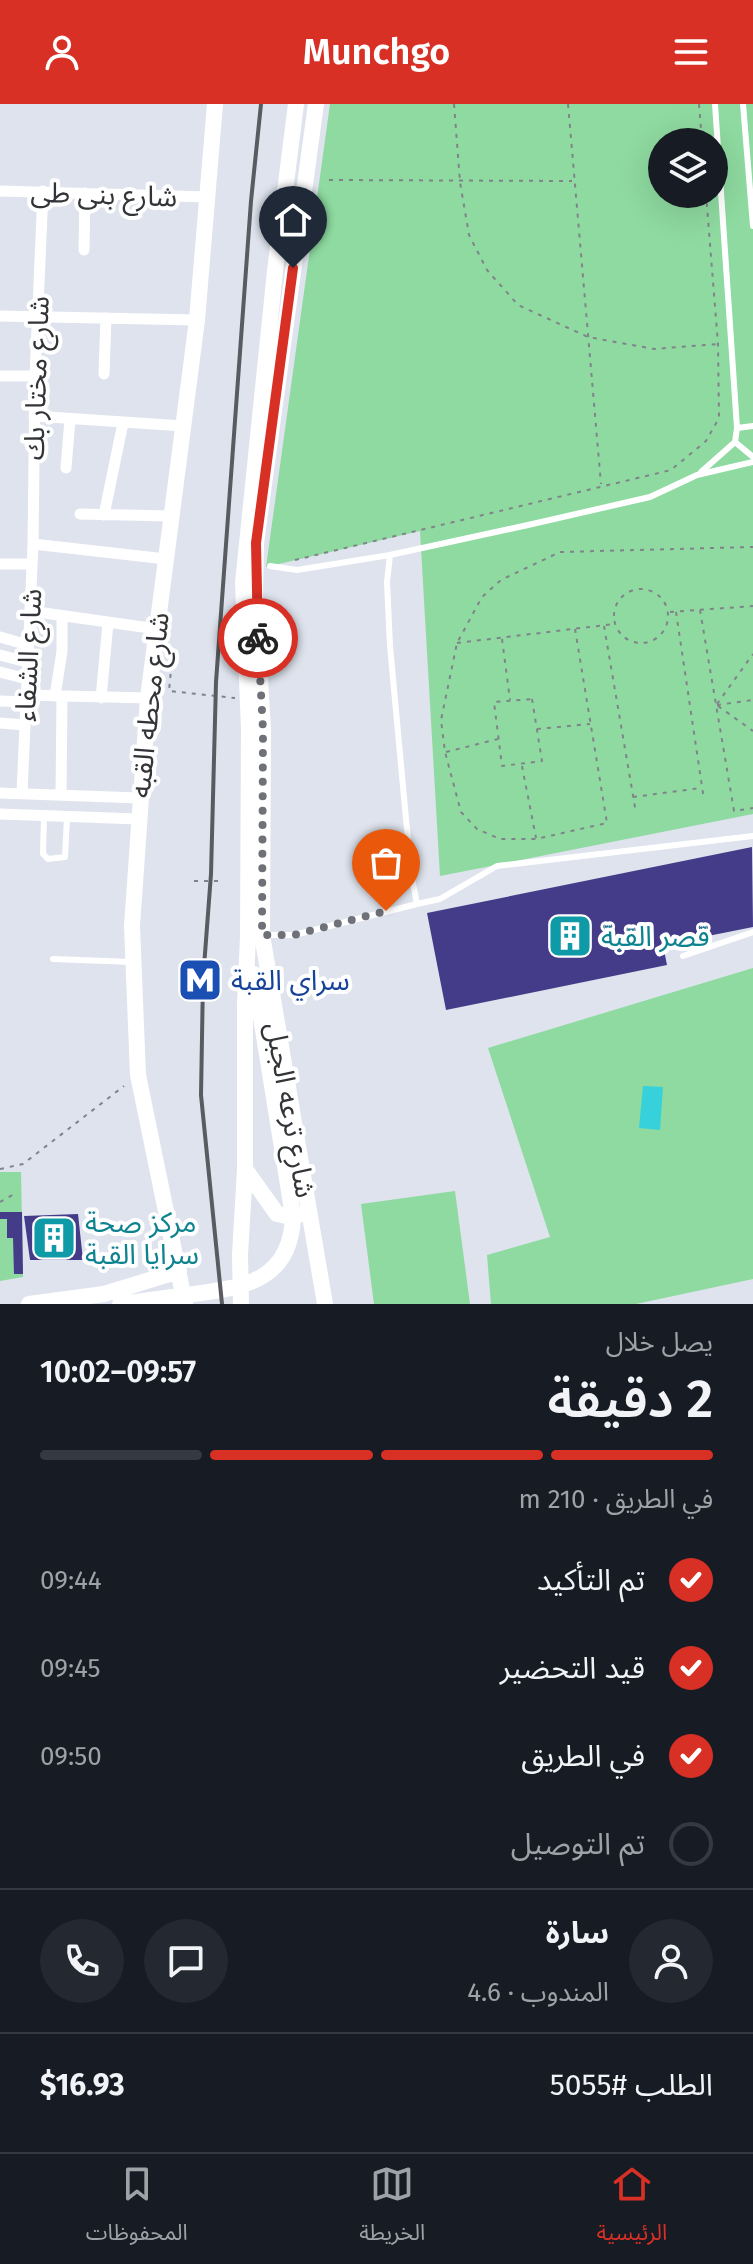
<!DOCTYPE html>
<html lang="ar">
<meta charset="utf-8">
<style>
:root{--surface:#171b24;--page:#242831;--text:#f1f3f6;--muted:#9ea1a6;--line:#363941;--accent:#d93025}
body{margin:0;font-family:"Fira Sans","Noto Sans Arabic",sans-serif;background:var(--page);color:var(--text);direction:rtl;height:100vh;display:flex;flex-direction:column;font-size:30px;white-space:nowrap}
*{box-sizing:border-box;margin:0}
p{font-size:26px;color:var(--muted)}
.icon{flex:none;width:44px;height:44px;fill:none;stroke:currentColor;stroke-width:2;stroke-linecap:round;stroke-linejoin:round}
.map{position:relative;height:1200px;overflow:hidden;direction:ltr}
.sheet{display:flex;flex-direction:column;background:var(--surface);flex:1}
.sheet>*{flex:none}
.controls{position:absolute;left:648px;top:24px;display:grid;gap:16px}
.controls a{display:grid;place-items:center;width:80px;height:80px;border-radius:50%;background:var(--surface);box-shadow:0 8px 32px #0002;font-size:40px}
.pin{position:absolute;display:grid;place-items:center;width:68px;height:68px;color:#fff;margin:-82px -34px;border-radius:50% 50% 50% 0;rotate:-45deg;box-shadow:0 0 8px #0007}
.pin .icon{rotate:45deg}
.courier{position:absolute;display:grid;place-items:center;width:80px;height:80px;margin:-40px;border:6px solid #d93025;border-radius:50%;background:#fff;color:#222;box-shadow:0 2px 10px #0007}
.headline em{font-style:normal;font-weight:600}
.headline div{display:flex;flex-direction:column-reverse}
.headline{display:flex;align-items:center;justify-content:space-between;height:136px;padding:0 40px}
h1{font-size:52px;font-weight:600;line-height:60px}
.bar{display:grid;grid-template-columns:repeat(4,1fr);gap:12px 8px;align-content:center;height:96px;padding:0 40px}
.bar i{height:10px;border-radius:6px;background:var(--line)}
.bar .active{background:var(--accent)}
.bar p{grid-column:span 4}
.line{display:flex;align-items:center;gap:20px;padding:0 40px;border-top:2px solid var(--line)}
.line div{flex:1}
.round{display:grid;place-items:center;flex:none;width:84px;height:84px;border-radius:42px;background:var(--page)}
ol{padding:0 40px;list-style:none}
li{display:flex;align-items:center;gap:24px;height:88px}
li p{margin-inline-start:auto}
li .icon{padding:8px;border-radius:50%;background:var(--accent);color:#fff;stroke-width:4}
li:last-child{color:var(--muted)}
li i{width:44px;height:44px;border:4px solid var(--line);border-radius:50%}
header{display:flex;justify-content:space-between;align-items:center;height:104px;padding:0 40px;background:var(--accent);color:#fff;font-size:36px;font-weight:600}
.menu{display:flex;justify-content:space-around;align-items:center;height:112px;border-top:2px solid var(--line);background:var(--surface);font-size:22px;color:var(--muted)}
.menu a{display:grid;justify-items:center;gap:4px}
.menu .active{color:var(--accent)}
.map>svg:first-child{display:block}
</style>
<header><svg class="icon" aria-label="menu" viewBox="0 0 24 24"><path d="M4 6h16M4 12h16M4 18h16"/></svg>Munchgo<svg class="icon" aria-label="person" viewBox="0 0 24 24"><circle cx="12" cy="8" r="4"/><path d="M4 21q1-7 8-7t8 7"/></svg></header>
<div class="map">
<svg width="753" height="1200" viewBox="0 0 753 1200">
<rect width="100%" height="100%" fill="#dee3ed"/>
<path fill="#8edaa0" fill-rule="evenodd" d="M330,0h423v710l-313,62 -20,-345 -154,36zM662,38h52v52h-52z
M753,864v311l-117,25h-145l-4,-49 63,-18 -62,-189z
M0,1068h21l2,105 -23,4z
M455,1087l15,113h-96l-13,-100z"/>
<path fill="#37d1db" d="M643,982l20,1 -3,43 -21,-2z"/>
<path fill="#453c89" d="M752,743l1,80 -90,18 4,20 -221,45 -19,-97z
M0,1108h22l1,62h-9l-1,-36h-6v-19h-7z
M78,1110l5,46h-53l-6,-44z"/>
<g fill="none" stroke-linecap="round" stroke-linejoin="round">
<path stroke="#80848a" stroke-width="2" stroke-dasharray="4 6" stroke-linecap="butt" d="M454,0l6,78 9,53 18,35 31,35 70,32 66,12 64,-5
M568,0l33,380
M699,0l3,38
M329,76l243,1
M295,456l376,-90 35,-29 13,-23 -1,-74 -12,-150
M614 512a27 27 0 1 1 54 0a27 27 0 1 1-54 0Z
M700,506l34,201 19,-3
M670,508l83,-6
M676,508l28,188
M604,522l32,187
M575,525l32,194 -71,16h-36l-23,-10 -16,-17 -16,-60 -4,-32 16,-77 25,-46 19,-17 59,-28 193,-5
M502,535l8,61
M457,539l157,-19
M165,566h6l-2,21 66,7
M532,595l10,62 -40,5 -8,-64z
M717,600l36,-50
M717,601l36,-5
M718,602l35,25
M537,625l53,-5
M446,648l52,-13
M522,662l14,72
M633,693l68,-9
M194,777h29
M0,1065l23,-5 101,-78
M0,1098l16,-9"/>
<path stroke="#fff" stroke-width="6" d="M743,0l10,122
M737,324l16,-2
M735,338l18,15
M701,368l34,-30 2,-14 -22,-324
M390,451l-3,27 3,64 21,227 6,31 23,-5 57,-33 256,-30
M270,462l27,4 93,-15 138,-30 122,-28 47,-22 56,-13
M44,712l-1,38 5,5 17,-2 2,-40
M264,831h30l123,-31
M683,852l70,-24
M53,855l79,3"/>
<path stroke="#fff" stroke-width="11" d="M0,87l208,6
M84,146l1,-57
M0,212l197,4
M104,270l2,-56
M0,272h35
M34,312l149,10
M66,364l4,-49
M80,410l91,2
M104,411l19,-92
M33,440l133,15
M0,460h32
M30,507l127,18
M0,533l28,8
M0,551l27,7
M0,568l27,7
M26,591l122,3
M55,592l7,-45v-35
M101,594l7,-75
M0,597l26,1
M0,619l25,2
M0,689l139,5
M22,689l11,-249 2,-168 8,-185
M61,691l1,-98
M0,710l138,5"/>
<path stroke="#fff" stroke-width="16" d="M316,0l-60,439 -1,53 8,134 -1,205 63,369
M245,1065l32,45 14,3 8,-2
M29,1200l75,-10 75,-23
M120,1200c24,-3 49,-7 74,-10 52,-7 97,-14 99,-78l-39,-242
M185,1200l-47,-229 -6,-149 16,-228 49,-378 18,-216
M241,1200l-1,-49 5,-86v-164l3,-69 1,-207 -6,-146 32,-312 21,-167"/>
<path stroke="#585b5f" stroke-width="4" d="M222,1200l-21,-209 2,-115 8,-106 5,-192 35,-481 10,-97"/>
</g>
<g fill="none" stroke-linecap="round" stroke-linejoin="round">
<path stroke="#6e7177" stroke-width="8" stroke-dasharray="0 14.4" d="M258,534l5,92 -1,205h32l92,-24"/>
<path stroke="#d93025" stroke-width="10" d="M258,534l-2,-95 37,-275"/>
</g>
<defs>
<g id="building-square" transform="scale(2.3)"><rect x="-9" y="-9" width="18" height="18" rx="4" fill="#0f9aa8" stroke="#fff"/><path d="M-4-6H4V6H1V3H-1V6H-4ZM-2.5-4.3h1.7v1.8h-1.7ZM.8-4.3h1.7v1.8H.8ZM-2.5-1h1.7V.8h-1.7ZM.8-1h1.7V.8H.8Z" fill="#fff"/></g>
<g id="metro-square" transform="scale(2.3)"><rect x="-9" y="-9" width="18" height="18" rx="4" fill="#1a4fb4" stroke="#fff"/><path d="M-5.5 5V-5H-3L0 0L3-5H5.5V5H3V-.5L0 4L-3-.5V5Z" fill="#fff"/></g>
</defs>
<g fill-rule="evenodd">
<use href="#building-square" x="570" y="832"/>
<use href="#metro-square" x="200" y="876"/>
<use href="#building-square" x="54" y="1134"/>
</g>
<g text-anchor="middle" stroke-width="8" stroke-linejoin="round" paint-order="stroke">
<g font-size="28" fill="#323437" stroke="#fff">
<text transform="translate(104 90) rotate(2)" y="10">شارع بنى طى</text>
<text transform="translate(36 274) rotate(-88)" y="10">شارع مختار بك</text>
<text transform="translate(28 551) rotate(-87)" y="10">شارع الشفاء</text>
<text transform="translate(149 601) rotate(-84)" y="10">شارع محطه القبه</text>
<text transform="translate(291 1006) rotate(80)" y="10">شارع ترعه الجبل</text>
</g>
<g font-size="28" fill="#0d838f" stroke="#fff" text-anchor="start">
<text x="601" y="842">قصر القبة</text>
<text x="85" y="1128">مركز صحة<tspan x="85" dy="32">سرايا القبة</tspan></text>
</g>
<g font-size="28" fill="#164399" stroke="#fff" text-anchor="start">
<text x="231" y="886">سراي القبة</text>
</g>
</g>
</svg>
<div class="controls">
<a><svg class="icon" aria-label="layers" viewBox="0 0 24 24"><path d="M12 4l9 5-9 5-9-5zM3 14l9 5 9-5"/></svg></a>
</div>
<div class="pin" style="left:386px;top:807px;background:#ea580c"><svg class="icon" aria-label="bag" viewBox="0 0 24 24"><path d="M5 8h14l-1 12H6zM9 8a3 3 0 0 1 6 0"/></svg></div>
<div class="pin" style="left:293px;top:164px;background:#1f2937"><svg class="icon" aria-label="home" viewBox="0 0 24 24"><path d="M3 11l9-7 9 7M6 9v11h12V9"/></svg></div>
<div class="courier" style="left:258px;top:534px"><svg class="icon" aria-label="bike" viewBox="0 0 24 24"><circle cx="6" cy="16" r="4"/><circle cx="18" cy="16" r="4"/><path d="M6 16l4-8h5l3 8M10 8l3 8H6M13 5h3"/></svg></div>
</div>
<section class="sheet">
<div class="headline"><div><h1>2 دقيقة</h1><p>يصل خلال</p></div><em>09:57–10:02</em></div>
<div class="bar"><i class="active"></i><i class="active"></i><i class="active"></i><i></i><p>في الطريق · 210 m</p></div>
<ol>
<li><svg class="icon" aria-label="check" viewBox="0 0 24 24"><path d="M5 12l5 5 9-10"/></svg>تم التأكيد<p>09:44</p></li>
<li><svg class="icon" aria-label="check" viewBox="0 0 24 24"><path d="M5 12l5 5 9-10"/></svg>قيد التحضير<p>09:45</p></li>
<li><svg class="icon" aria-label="check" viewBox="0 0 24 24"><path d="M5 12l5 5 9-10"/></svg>في الطريق<p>09:50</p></li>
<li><i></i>تم التوصيل</li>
</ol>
<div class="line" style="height:144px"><a class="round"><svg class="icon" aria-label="person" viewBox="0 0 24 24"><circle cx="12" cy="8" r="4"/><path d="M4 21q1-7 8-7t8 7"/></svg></a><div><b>سارة</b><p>المندوب · 4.6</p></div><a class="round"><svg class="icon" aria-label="chat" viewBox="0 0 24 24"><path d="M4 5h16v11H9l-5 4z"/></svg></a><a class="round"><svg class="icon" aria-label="phone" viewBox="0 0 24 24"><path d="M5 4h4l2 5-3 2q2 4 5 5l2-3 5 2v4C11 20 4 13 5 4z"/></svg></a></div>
<div class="line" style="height:104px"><div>الطلب #5055</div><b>$16.93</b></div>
</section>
<nav class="menu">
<a class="active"><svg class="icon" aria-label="home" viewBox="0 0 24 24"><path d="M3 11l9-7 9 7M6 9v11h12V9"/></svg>الرئيسية</a>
<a><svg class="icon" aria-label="map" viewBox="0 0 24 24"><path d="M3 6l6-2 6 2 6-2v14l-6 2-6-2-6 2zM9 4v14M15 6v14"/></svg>الخريطة</a>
<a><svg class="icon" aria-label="saved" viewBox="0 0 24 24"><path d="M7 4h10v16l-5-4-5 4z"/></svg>المحفوظات</a>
</nav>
